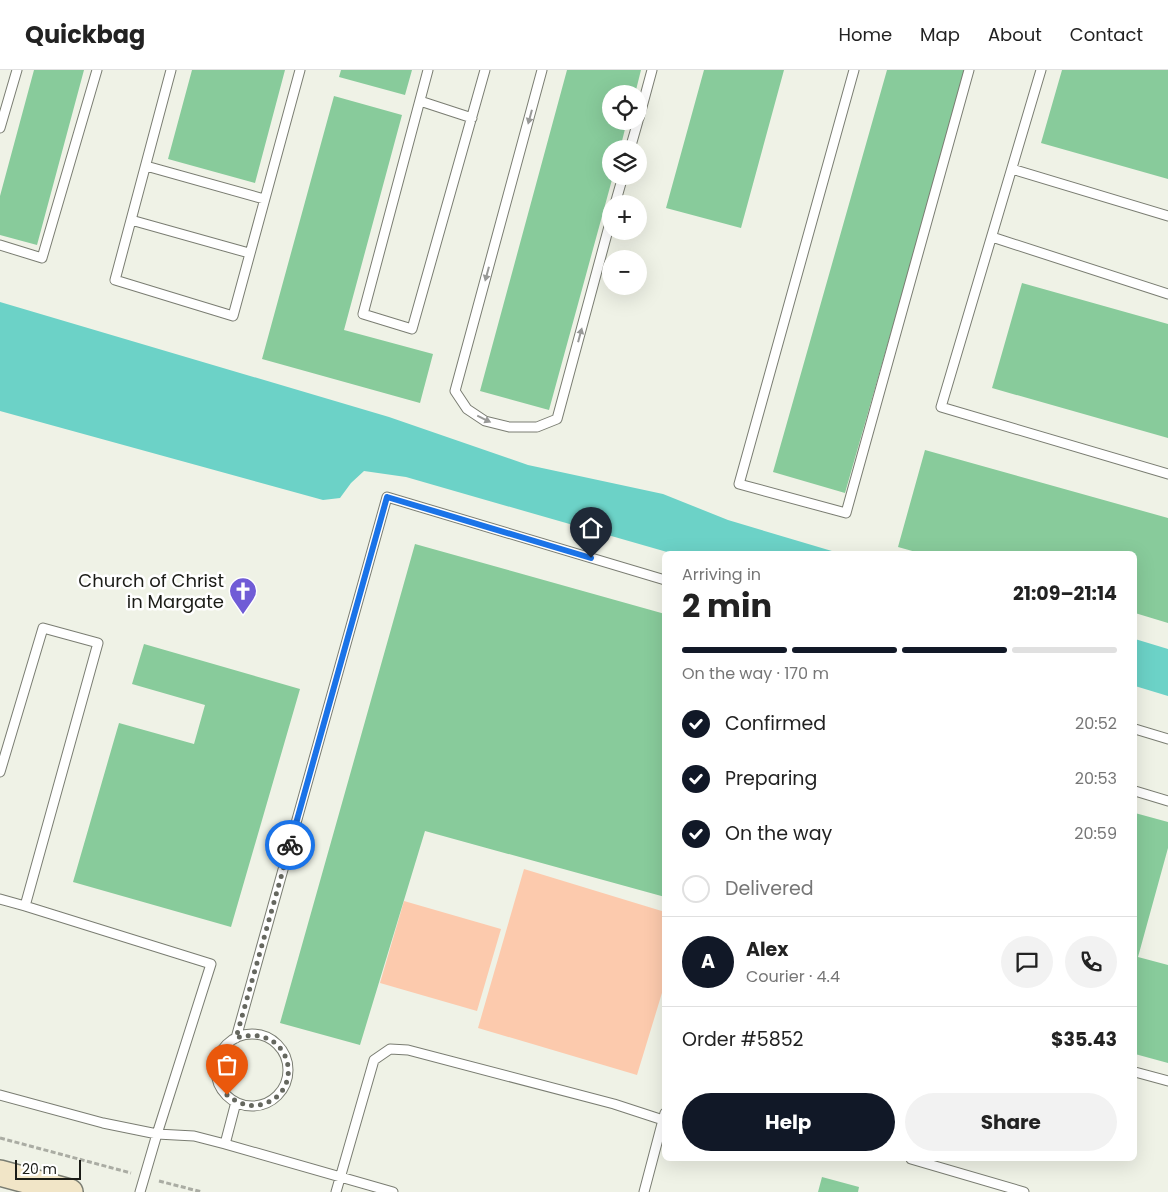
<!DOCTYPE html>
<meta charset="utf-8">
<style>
:root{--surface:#fff;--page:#f2f2f2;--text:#222;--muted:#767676;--line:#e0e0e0;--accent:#111827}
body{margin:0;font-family:Poppins,sans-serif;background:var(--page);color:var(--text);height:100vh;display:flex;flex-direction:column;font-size:19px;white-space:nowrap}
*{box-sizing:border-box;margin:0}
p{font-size:16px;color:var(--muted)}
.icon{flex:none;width:28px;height:28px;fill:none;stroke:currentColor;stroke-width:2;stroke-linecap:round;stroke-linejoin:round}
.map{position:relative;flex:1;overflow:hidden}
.side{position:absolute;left:662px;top:481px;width:475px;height:610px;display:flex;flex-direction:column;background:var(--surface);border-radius:8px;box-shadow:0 5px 20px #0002}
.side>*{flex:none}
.tools{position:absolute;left:602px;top:15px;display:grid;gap:10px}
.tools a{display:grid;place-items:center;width:45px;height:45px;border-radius:50%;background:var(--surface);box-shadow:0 5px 20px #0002;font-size:25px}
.scale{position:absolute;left:15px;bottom:12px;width:66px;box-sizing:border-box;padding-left:5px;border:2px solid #1b1c17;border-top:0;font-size:14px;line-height:18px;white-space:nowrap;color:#1b1c17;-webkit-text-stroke:4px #fff;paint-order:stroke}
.pin{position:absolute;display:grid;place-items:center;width:42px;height:42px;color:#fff;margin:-51px -21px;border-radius:50% 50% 50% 0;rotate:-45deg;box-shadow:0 0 5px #0007}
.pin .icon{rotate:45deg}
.courier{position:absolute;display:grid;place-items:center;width:50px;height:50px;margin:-25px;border:4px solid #1a73e8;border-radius:50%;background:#fff;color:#222;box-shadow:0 1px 6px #0007}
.summary em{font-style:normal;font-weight:700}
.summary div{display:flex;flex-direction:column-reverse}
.summary{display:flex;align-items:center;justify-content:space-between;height:85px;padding:0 20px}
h1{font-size:32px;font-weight:700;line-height:38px}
.bar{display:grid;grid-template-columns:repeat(4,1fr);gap:8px 5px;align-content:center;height:60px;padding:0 20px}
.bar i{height:6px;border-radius:4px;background:var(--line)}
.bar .on{background:var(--accent)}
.bar p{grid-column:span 4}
.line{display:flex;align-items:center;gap:12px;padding:0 20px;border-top:1px solid var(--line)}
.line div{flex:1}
.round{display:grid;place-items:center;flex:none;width:52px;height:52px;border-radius:26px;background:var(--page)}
ol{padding:0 20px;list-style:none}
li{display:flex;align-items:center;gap:15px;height:55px}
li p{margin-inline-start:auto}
li .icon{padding:5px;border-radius:50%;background:var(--accent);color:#fff;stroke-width:4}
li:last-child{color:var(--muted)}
li i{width:28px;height:28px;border:2px solid var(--line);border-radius:50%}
.button{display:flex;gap:10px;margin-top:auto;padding:10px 20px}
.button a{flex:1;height:58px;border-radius:30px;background:var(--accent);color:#fff;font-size:20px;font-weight:700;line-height:58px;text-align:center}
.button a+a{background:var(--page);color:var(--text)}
header{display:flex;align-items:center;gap:30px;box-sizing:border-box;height:70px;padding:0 25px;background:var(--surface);border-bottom:1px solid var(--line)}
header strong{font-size:24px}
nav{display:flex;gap:28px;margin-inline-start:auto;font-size:18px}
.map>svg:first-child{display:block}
</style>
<header>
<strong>Quickbag</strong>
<nav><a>Home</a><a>Map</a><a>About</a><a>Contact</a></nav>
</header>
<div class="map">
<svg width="1168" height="1122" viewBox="0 0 1168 1122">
<rect width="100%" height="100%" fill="#eff2e6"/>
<path fill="#fccaad" d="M524,799l141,43v71l-28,92 -159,-47z
M404,831l97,28 -24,82 -97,-28z"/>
<path fill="#6cd2c7" d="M0,232l389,115 139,48 135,29 65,26 114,34h-168l-268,-77 -42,-6 -13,12 -11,15 -17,2 -323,-89z
M1135,569l33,10v47l-33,-10z"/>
<path fill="#88cb9b" d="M34,0h50l-47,175 -37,-10v-39z
M192,0h93l-30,113 -87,-24z
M341,0h71l-7,25 -66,-18z
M567,0h74l-6,24h-24v27h16l-7,28h-9v27h2l-64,234 -69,-19z
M704,0h80l-43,158 -75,-20z
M887,0h79l-121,423 -72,-21z
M1062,0h106v109l-127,-36z
M334,26l68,19 -58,215 89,24 -13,49 -158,-44z
M1022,213l146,41v114l-176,-50z
M925,380l243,68v105l-33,-10v-59h-212l-25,-7z
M415,474l250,70v283l-240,-66 -65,214 -80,-22z
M144,574l156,45 -69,238 -158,-45 46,-159 75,21 11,-39 -73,-21z
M1135,743l33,9v26l-30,109 30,8v98l-33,-9z
M822,1107l37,10 -1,5h-40z"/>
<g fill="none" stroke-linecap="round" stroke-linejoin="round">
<g stroke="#7a7d72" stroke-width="11">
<path id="service" d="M171,0l-56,210 118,36 67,-246
M428,0l-65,244 49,15 73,-259
M542,0l-87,321 12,18 18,12 24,6h28l20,-8 54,-200
M854,0l-115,414 107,29 123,-443
M1041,0l-100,337 227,67
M420,31l52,17
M639,48l13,-48
M0,58l17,-58
M630,79l8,-28
M146,96l118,33
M1012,99l156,47
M615,134l8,-28
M131,150l118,33
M992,167l176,57
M0,175l42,13 55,-188
M1135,659l33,10
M0,702l43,-144 55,15 -73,263 186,58 -54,170 -17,58
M1135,721l33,10
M0,829l25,7
M216 1000a36 36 0 1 1 72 0a36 36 0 1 1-72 0Z
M236,968l151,-541 278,83
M1135,1002l33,9
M0,1025l103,28 54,11 37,2 31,8 11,-42
M225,1074l168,48
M911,1089l113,33
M336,1122l38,-132 16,-11 18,1 206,54 49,16 2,-7
M644,1122l19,-72"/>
</g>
<g stroke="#7a7d72" stroke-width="28">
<path id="secondary" d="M0,1103l70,19"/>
</g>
<path stroke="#aaaca3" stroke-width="3" stroke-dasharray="5 2.5" stroke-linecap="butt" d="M0,1068l131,35
M159,1111l43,11"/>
<use href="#service" stroke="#fff" stroke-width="9"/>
<use href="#secondary" stroke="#f1e5c7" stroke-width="25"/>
</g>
<defs><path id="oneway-solid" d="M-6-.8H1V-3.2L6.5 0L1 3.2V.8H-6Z" transform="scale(1.25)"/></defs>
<g fill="#989997">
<use href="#oneway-solid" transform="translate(530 47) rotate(105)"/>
<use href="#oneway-solid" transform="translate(487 204) rotate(105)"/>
<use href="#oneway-solid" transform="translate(580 265) rotate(-75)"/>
<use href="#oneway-solid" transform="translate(484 349) rotate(26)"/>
</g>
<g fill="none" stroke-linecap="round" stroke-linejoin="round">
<path stroke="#65675f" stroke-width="5" stroke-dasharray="0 9" d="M227,1025c12,9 24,14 39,8 40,-15 24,-81 -30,-65l54,-193"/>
<path stroke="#1a73e8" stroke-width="6" d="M290,775l97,-348 204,61"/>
</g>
<defs>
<g id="church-pin" transform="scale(1.4375)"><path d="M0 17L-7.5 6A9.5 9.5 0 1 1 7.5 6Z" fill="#705cd6" stroke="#fff"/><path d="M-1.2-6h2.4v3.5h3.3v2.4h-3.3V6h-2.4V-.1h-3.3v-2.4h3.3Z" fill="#fff"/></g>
</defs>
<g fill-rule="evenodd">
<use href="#church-pin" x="243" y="521"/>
</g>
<g text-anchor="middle" stroke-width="5" stroke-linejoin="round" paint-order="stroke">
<g font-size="18" fill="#1b1c17" stroke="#fff" text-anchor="end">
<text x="224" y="517">Church of Christ<tspan x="224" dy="21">in Margate</tspan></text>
</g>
</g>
</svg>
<div class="tools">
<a><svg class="icon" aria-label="locate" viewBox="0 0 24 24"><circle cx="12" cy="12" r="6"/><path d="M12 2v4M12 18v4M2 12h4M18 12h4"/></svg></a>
<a><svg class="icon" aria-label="layers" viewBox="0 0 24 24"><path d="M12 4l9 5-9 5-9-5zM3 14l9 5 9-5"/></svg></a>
<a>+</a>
<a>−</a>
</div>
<div class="scale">20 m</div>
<div class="pin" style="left:227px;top:1025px;background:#ea580c"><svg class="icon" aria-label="bag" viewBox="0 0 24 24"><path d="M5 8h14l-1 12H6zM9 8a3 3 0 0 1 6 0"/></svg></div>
<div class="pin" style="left:591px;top:488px;background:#1f2937"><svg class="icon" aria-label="home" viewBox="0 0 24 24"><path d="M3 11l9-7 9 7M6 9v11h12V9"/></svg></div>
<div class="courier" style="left:290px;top:775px"><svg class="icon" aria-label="bike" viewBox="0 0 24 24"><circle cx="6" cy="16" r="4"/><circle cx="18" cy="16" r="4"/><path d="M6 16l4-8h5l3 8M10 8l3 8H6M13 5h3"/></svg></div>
<section class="side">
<div class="summary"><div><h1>2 min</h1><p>Arriving in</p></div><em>21:09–21:14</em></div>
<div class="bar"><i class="on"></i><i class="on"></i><i class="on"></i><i></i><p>On the way · 170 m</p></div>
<ol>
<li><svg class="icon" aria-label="check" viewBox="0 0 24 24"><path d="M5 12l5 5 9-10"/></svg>Confirmed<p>20:52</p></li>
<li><svg class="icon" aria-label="check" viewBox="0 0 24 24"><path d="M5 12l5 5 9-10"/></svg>Preparing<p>20:53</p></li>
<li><svg class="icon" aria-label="check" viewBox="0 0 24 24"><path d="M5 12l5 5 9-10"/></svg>On the way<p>20:59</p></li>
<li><i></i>Delivered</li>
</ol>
<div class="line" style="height:90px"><b class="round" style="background:var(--accent);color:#fff">A</b><div><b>Alex</b><p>Courier · 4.4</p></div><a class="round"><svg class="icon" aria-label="chat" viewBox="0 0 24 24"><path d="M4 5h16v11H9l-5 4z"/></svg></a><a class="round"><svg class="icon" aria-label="phone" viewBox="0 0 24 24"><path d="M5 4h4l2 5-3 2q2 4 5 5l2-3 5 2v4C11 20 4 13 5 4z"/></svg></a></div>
<div class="line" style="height:65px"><div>Order #5852</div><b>$35.43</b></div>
<div class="button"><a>Help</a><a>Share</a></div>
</section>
</div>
